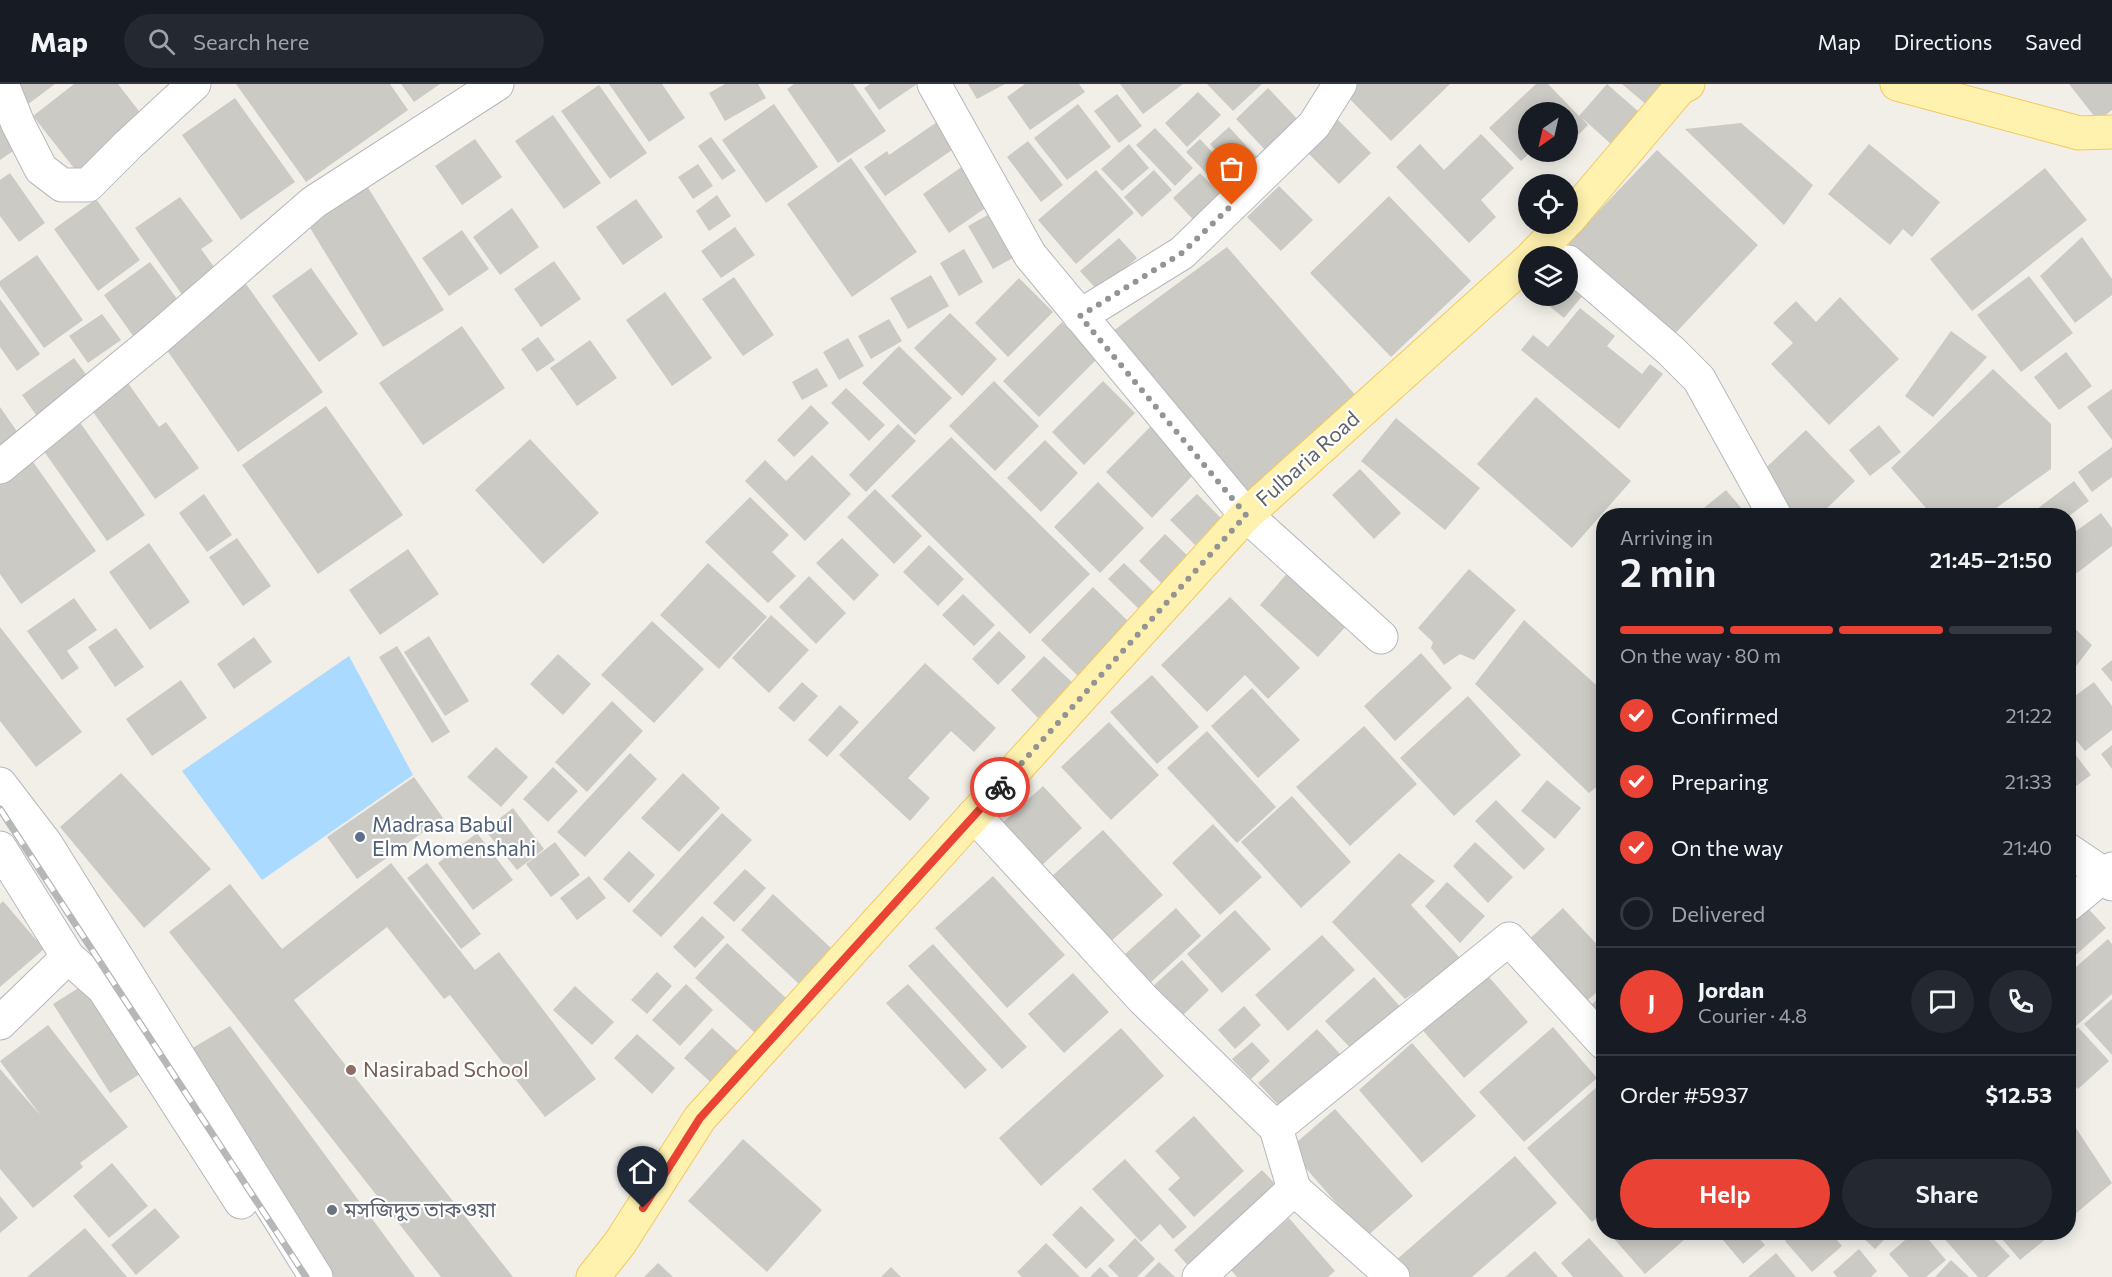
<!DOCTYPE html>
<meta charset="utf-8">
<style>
:root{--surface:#171b24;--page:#242831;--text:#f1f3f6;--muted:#9ea1a6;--line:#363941;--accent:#ea4335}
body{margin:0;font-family:Commissioner,"Noto Sans Bengali",sans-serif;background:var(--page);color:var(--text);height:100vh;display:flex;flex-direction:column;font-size:22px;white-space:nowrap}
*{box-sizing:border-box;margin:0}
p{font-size:20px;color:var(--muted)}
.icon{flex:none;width:33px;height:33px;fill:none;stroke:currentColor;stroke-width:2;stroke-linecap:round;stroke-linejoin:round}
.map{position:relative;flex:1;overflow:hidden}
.sheet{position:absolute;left:1596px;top:424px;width:480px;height:732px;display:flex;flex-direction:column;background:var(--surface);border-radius:24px;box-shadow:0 3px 15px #0003}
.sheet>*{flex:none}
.needle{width:39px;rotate:214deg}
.fabs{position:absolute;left:1518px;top:18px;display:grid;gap:12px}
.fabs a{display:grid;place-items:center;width:60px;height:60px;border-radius:50%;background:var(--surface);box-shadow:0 3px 15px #0003;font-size:30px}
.pin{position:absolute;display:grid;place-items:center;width:51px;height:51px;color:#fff;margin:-62px -26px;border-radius:50% 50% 50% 0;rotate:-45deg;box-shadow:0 0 6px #0007}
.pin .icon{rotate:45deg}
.courier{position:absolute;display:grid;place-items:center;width:60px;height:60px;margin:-30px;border:4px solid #ea4335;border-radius:50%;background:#fff;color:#222;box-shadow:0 2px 8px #0007}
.headline em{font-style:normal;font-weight:600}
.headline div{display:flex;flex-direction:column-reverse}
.headline{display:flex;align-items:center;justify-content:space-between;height:102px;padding:0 24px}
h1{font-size:39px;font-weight:600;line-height:45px}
.bar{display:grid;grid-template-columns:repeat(4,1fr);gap:9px 6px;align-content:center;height:72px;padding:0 24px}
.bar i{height:8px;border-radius:4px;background:var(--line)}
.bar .on{background:var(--accent)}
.bar p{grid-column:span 4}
.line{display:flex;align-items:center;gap:15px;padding:0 24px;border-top:2px solid var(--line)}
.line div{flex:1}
.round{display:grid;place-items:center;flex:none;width:63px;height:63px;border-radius:32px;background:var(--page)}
ol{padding:0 24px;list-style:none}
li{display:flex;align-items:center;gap:18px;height:66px}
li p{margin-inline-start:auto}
li .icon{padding:6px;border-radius:50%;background:var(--accent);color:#fff;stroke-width:4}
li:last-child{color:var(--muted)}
li i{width:33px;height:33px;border:3px solid var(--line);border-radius:50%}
.cta{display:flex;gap:12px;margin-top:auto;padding:12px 24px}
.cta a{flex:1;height:69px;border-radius:36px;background:var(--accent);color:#fff;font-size:24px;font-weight:600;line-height:69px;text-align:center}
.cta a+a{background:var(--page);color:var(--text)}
header{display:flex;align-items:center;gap:36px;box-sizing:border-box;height:84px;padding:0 30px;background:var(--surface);border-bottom:2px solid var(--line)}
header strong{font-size:28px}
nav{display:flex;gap:33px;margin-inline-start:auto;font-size:21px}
.search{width:420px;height:54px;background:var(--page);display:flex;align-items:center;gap:15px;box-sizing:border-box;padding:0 21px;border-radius:33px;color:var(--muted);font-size:22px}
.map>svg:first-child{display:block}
</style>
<header>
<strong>Map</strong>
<div class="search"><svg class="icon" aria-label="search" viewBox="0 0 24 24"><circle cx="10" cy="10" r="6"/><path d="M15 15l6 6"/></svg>Search here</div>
<nav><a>Map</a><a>Directions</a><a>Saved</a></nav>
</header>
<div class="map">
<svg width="2112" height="1193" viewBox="0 0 2112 1193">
<rect width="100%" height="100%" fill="#f1efe8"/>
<path fill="#aadaff" d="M349,572l64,119 -151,105 -80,-109z"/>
<path fill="#cccac5" d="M4,0h51l-32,24z
M74,0h44l27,35 -68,53 -44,-56z
M236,0h154l18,26 -102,72z
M401,0h39l-26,18z
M609,0h53l23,34 -36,24z
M725,0h33l8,14 -41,23 -16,-28z
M794,0h59l33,47 -48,32 -51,-74z
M870,0h47l-38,26 -15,-22z
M968,0h37l-28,15z
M1025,0h54l6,8 -55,38 -23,-33z
M1120,0h63l-40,30z
M1207,0h55l-29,27z
M1347,0h103l-59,57 -50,-51z
M1536,0h12l31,32 28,-32 33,29 -28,32 -31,-28 7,8 -20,20v-33h-40v40h3l-10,9 -32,-33z
M1622,0h45l-19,22z
M2069,0h43v26l-14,11z
M599,1l48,68 -37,26 -49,-68z
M1268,4l33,35 -32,31 -33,-35z
M1198,8l23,23 -34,32 -22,-24z
M1117,10l25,32 -23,17 -25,-32z
M235,14l60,84 -54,38 -59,-85z
M774,20l44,63 -52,36 -44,-63z
M1078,20l33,43 -44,33 -33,-42z
M553,31l48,68 -37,26 -49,-68z
M1337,35l34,34 -32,31 -34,-34z
M0,36l19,27 -19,13z
M937,38l18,26 -70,48 -21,-29 23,-16 2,4z
M1741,39l72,62 -29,40 -99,-96z
M1229,43l35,38 -19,17 -35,-38z
M1155,44l38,40 -18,18 -39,-41z
M1481,50l33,34 -33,32 15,17 -27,26 -73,-76 24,-23 24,26z
M711,53l25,34 -14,9 -24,-34z
M475,55l27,38 -40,28 -27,-39z
M1200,55l27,29 -13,13 -28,-29z
M1028,57l35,44 -22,17 -34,-45z
M1129,60l20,24 -27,23 -21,-22z
M1869,60l71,58 -28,35 -9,-8 -13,16 -62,-51z
M1657,66l101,95 -88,94 -102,-96z
M851,74l66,94 -65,45 -65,-93z
M698,80l15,22 -20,13 -15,-22z
M963,82l27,39 -41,28 -26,-39z
M2045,84l42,52 -115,91 -42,-52z
M1096,86l38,43 -58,51 -38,-44z
M1154,86l18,20 -30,27 -18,-20z
M10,89l35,50 -26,19 -19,-26v-36z
M1200,89l26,27 -27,26 -26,-28z
M1233,90l11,12 -14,14 -11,-12z
M367,102l77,124 -61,37 -76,-124z
M1279,102l34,34 -32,31 -34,-34z
M717,111l14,21 -22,15 -13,-20z
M1389,112l82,85 -80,76 -81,-84z
M180,113l33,44 -12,8 22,30 -35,24 -53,-75z
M96,115l44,61 -42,31 -44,-62z
M636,115l27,38 -40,28 -27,-38z
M512,124l27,39 -39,28 -27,-38z
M993,128l25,43 -25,14 -25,-43z
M735,143l20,28 -34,23 -20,-27z
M462,146l27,39 -40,27 -27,-38z
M2082,153l30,42v16l-37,28 -35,-47z
M1119,154l18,20 -38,34 -19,-21z
M1227,163l130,150 -114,100 -130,-166z
M964,165l19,33 -24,14 -19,-33z
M37,171l46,65 -39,28 -44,-62v-5z
M554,177l27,38 -40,28 -27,-38z
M150,178l33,45 -47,33 -32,-45z
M311,184l47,66 -39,28 -47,-66z
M931,191l18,31 -41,23 -18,-31z
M2029,192l44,57 -52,39 -44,-57z
M734,193l40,58 -31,21 -41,-57z
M1019,194l34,34 -45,45 -33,-34z
M1568,199l15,12 -19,23 -25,-20 2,-2h27z
M246,200l77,108 -85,60 -76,-109z
M665,208l47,66 -40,28 -46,-66z
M1840,213l59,62 -70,66 -58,-61 22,-21 -20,-20 23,-22 20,21z
M0,215l40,55 -23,17 -17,-24z
M1580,224l35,28 -8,10 35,28 8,-10 13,10 -44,55 -98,-79 12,-15 15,12z
M950,229l47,46 -35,37 -48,-48z
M102,230l19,26 -33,23 -19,-27z
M889,235l13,22 -31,18 -13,-23z
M1062,238l36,36 -59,59 -36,-36z
M462,242l43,62 -82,57 -44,-62z
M1951,247l36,26 -54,60 -28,-21z
M538,253l17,23 -18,12 -16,-23z
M848,254l16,28 -25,14 -16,-28z
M590,256l27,38 -40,28 -27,-38z
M899,262l53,52 -37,37 -53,-52z
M2066,268l26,34 -33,24 -25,-33z
M74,274l20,27 -53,37 -19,-27z
M817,284l11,18 -26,14 -10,-18z
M1993,285l58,55v45l-66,47h-52l-42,-48z
M994,297l45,45 -44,45 -46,-45z
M1103,297l32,32 -51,52 -32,-33z
M128,299l31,44 7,-5 33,46 -44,31 -64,-90z
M846,304l39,37 -16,16 -38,-38z
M2112,305v51l-25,-33z
M1536,313l95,84 -59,67 -95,-84z
M811,321l18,18 -35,34 -17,-17z
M326,322l77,109 -85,59 -76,-109z
M0,323l23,33 -23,16z
M1396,334l84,70 -35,42 -84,-69z
M79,337l66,94 -38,26 -66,-94z
M898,340l18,17 -50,51 -17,-17z
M1879,341l22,27 -31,24 -21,-26z
M1150,343l46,45 -44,46 -46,-46z
M1806,346l49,51 -36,35h-23l-39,-40z
M951,353l139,137 -60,60 -139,-138z
M530,355l69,74 -56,51 -68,-74z
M1045,356l33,33 -37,39 -34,-34z
M2112,363v30l-20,15 -14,-20z
M812,371l39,39 -46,47 -60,-60 20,-21 21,21z
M31,375l65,92 -75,53 -21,-30v-93z
M1360,385l41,44 -27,26 -42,-44z
M2074,397l15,20 -20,15h-26l-6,-7z
M1098,398l46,46 -44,45 -46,-46z
M875,405l47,47 -28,28 -47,-47z
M1726,406l22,26h-54z
M204,410l28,41 -25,17 -28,-39z
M1197,410l24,24 -26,27 -25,-25z
M750,413l39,38 -17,17 24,24 -28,27 -63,-61z
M2101,429l11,15v18l-35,27 -9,-11v-25z
M1165,450l24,23 -27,27 -23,-23z
M237,454l34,48 -28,20 -34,-49z
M842,454l37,37 -25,26 -38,-38z
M149,459l41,59 -40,28 -41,-58z
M929,461l35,34 -26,27 -35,-34z
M408,465l31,45 -59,41 -31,-45z
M708,479l59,54 -48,52 -59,-54z
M1124,479l31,30 -16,16 -31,-30z
M1469,485l47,41 -42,50 -14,-6 -16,11 -13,-17 2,-6 -15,-14z
M1290,486l59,53 -31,34 -58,-52z
M809,492l37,37 -30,31 -37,-37z
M1093,503l37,36 -52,53 -37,-36z
M963,510l32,31 -21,21 -32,-31z
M1230,513l70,71 -32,31 -23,-24 -38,37 -46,-47z
M74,514l23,32 -30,21 12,17 -17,12 -35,-49z
M771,531l38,35 -40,43 -37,-35z
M1524,536l80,72v89l-15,12 -114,-109z
M652,537l52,48 -50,54 -53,-48z
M2068,538l24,23 -24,32z
M0,543l82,105 -46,35 -36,-46z
M116,544l28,39 -29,20 -27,-40z
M999,547l27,26 -28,28 -26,-26z
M429,552l40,65 -24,15 -41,-64z
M254,553l18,25 -38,27 -17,-25z
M397,562l53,86 -18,11 -53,-86z
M1421,569l31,35 -57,53 -31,-35z
M558,570l33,30 -28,31 -33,-31z
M1044,572l29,27 -35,35 -27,-28z
M2112,576v22l-11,-13z
M925,579l71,65 -22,24 -23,-21 -43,47 22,20 -20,23 -71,-66z
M1152,591l47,52 -42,37 -47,-52z
M181,596l26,38 -55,38 -26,-37z
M802,598l16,14 -24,26 -16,-14z
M2094,598l18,24v24l-27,21 -17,-21v-29z
M1252,604l48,52 -42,38 -47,-52z
M1468,612l53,59 -67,61 -54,-58z
M612,617l31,30 -56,61 -32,-30z
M840,621l19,17 -32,35 -19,-17z
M1109,638l50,53 -48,45 -50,-53z
M1364,642l53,58 -67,62 -54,-59z
M1207,647l69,76 -39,36 -70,-75z
M2068,661l23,30 -23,17z
M2112,661v24l-11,-15z
M496,663l32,30 -27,30 -34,-30z
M630,669l27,26 -72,78 -28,-25z
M553,683l25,24 -30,31 -25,-23z
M121,689l90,96 -67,59 -84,-101z
M683,689l37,35 -41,44 -38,-34z
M414,693l29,41 -86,61 -30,-42z
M1547,696l34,28 -26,31 -34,-28z
M1043,702l39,42 -43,40 -39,-43z
M1292,712l59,66 -50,46 -60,-66z
M1496,716l49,49 -21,21 -49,-49z
M513,724l31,41 -27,21 -32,-40z
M722,729l30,27 -91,97 -29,-26z
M1213,740l49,53 -42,38 -48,-52z
M1103,746l60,65 -53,47 -59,-65z
M477,749l36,47 -40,30 -35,-47z
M555,758l25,33 -29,22 -25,-33z
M1475,758l38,35 -25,26 -35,-37z
M629,767l26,24 -26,28 -26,-24z
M1399,769l36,28 -24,24 51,55 -57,39 -73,-77z
M391,779l84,107 24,-18 97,127 -51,38 -95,-122 -6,4 -57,-72 -93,73 219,277h-72l-272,-345 61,-48 52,65z
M427,779l54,71 -20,15 -54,-71z
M745,785l21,19 -32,34 -21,-19z
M589,792l17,22 -29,22 -17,-22z
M993,792l72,79 -58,53 -72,-80z
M1447,798l38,34 -25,27 -35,-37z
M773,810l58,54 -32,36 -58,-54z
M3,817l41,48 -44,38v-83z
M2086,822l20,22 -38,34v-40z
M1176,824l25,28 -52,48 -26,-28z
M1563,824l41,44v34l-22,19 -57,-62z
M1235,826l36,39 -49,44 -35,-39z
M702,832l23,21 -30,31 -22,-21z
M1322,851l33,35 -67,61 -33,-36z
M2108,855l4,5v50l-36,32 -8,-8v-44z
M727,859l60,56 -32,34 -60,-55z
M933,860l94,103 -25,22 -94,-103z
M1182,876l27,30 -30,29 -28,-31z
M1483,886l45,52 -64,56 -45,-52z
M657,888l15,14 -25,28 -16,-14z
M1073,889l36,39 -45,41 -36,-39z
M1374,893l29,33 -47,44 -31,-33z
M88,898l58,88 -36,23 -57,-89z
M686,900l27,26 -33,36 -28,-26z
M908,900l79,86 -22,19 -79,-86z
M575,902l39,36 -22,23 -39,-35z
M1604,909v32l-16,-17z
M2112,915v56l-28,-31z
M1244,922l17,19 -26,24 -17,-19z
M48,941l80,102 -48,36 3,4 -50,41 -33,-39v-100l41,47 -41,-55z
M230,942l185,251h-81l-145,-227z
M1553,943l44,51 -73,64 -45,-50z
M2078,943l31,34 -31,28 -10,-11v-42z
M712,944l33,30 -28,30 -33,-30z
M1121,944l43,48 -123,110 -42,-48z
M1317,945l25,27 -59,54 -25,-27z
M637,950l38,34 -23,26 -38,-36z
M1252,958l18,19 -19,18 -19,-20z
M1412,959l64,73 -54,47 -63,-73z
M1597,1003l7,8v117l-12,10 -65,-74z
M1335,1025l78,87 -47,41 -77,-88z
M1194,1032l50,55 -50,46 -26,-28 12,-11 -25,-27z
M2072,1038l40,61 -44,37v-96z
M743,1055l79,71 -55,62 -79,-71z
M1515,1072l42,47 -85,74h-63l-14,-16z
M1125,1075l62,68 -14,12 -13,-15 -19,18 -49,-53z
M112,1079l36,43 -39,32 -36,-42z
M1262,1086l19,20 -89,80 -18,-20z
M0,1112l18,22 -18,15z
M1081,1122l34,34 -29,29 -34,-34z
M155,1124l25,29 -44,38 -25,-30z
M1289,1134l46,53 -7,6h-91l-7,-8z
M85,1144l42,49h-100z
M1609,1149h83l-47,41z
M1731,1149h23l11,12 -22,19 -20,-24z
M1793,1149h38l11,13 -30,26 -27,-31z
M1861,1149h30l-16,16 -16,-15z
M1913,1149h10l23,27 -20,17h-17l-20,-23z
M1943,1149h45l22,23 -23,21h-9l-37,-42z
M1997,1149h56l-33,27z
M1135,1154l20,21 -18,18h-18l-11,-11z
M1589,1154l35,39h-51l-12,-14z
M1046,1159l34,34h-58l-5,-5z
M1859,1165l18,22 -6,6h-34l-4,-5z
M1535,1167l23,26h-53z
M1776,1169l20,24h-48z
M1951,1176l18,17h-34z
M1159,1178l16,15h-31z
M658,1179l15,14h-29z
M891,1183l10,10h-20z
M1100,1183l10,10h-20z"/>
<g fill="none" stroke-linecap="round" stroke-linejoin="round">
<g stroke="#b5b8bc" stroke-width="35">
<path id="minor" d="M2,0l16,40 23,45 21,16h26l41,-41 65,-60
M934,0l96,171 216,260 135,122
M1568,178l103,89 28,28 76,137
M1080,232l102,-63 132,-128 26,-41
M0,383l156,-128 158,-137 183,-118
M0,700l46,60 270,433
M974,731l169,184 133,129
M0,764l68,109 36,32 137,213
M2068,766l37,25 7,9
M2068,821l44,-36
M0,939l68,-66
M1199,1193l95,-88
M1393,1193l-99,-88 -18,-61 233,-189 95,104"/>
</g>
<g stroke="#f2c960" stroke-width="35">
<path id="major" d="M1897,0l182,49 33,-1
M1568,136l112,-132 8,-4
M1533,172l31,-32
M593,1193l27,-34 80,-125 546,-603 282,-254"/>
</g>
<use href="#minor" stroke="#fff" stroke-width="33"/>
<use href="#major" stroke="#fff2af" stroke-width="33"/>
<g stroke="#b6b7b8" stroke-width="7">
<path id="rail" d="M0,725l306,468"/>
</g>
<use href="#rail" stroke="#fff" stroke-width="4.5" stroke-dasharray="14" stroke-linecap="butt"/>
</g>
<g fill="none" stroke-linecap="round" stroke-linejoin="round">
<path stroke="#929495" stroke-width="6" stroke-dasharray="0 10.8" d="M1000,703l246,-272 -166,-199 102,-63 50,-48"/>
<path stroke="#ea4335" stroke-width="8" d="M643,1124l57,-90 300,-331"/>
</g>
<circle fill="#5c6f8a" stroke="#fff" stroke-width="2" cx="360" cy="753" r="6"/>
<circle fill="#8d6e63" stroke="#fff" stroke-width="2" cx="351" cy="986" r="6"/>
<circle fill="#6b7280" stroke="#fff" stroke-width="2" cx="332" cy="1126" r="6"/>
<g text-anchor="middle" stroke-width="4.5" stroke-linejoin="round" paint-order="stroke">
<g font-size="21" fill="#5f6368" stroke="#fff">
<text transform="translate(1308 375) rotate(-42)" y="7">Fulbaria Road</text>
</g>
<g font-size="21" fill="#4e5e75" stroke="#fff" text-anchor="start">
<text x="372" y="748">Madrasa Babul<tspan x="372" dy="24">Elm Momenshahi</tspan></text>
</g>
<g font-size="21" fill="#785e54" stroke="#fff" text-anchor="start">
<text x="363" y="993">Nasirabad School</text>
</g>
<g font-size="21" fill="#5b616d" stroke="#fff" text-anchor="start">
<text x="344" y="1133">মসজিদুত তাকওয়া</text>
</g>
</g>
</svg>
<div class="fabs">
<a><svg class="needle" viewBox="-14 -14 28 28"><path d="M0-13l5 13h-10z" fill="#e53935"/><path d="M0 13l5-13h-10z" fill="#9ea1a6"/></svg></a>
<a><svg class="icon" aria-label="locate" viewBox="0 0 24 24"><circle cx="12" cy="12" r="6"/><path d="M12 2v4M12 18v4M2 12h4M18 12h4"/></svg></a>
<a><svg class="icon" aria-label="layers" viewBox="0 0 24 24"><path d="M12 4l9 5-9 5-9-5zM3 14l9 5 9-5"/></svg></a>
</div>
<div class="pin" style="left:1232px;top:121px;background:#ea580c"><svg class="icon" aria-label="bag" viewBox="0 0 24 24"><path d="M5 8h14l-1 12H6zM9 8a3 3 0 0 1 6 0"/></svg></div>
<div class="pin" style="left:643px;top:1124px;background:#1f2937"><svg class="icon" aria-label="home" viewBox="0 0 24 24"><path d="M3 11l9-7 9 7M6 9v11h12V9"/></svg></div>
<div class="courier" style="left:1000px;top:703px"><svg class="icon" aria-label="bike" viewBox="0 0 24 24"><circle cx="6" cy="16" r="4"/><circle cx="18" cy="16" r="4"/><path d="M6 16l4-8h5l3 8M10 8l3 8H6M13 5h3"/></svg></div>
<section class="sheet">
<div class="headline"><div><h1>2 min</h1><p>Arriving in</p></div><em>21:45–21:50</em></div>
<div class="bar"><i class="on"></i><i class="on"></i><i class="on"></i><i></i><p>On the way · 80 m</p></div>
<ol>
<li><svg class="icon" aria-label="check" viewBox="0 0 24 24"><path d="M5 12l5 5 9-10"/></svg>Confirmed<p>21:22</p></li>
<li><svg class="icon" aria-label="check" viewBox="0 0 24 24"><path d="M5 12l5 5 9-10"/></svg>Preparing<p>21:33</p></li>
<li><svg class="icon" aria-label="check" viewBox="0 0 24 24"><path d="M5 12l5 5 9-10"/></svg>On the way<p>21:40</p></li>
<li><i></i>Delivered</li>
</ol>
<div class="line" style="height:108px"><b class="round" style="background:var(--accent);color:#fff">J</b><div><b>Jordan</b><p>Courier · 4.8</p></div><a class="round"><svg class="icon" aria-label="chat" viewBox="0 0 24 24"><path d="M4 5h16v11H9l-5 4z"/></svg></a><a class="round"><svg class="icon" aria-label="phone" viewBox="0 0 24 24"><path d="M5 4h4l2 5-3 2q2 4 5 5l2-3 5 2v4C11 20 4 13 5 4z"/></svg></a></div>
<div class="line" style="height:78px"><div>Order #5937</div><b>$12.53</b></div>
<div class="cta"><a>Help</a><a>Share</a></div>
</section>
</div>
